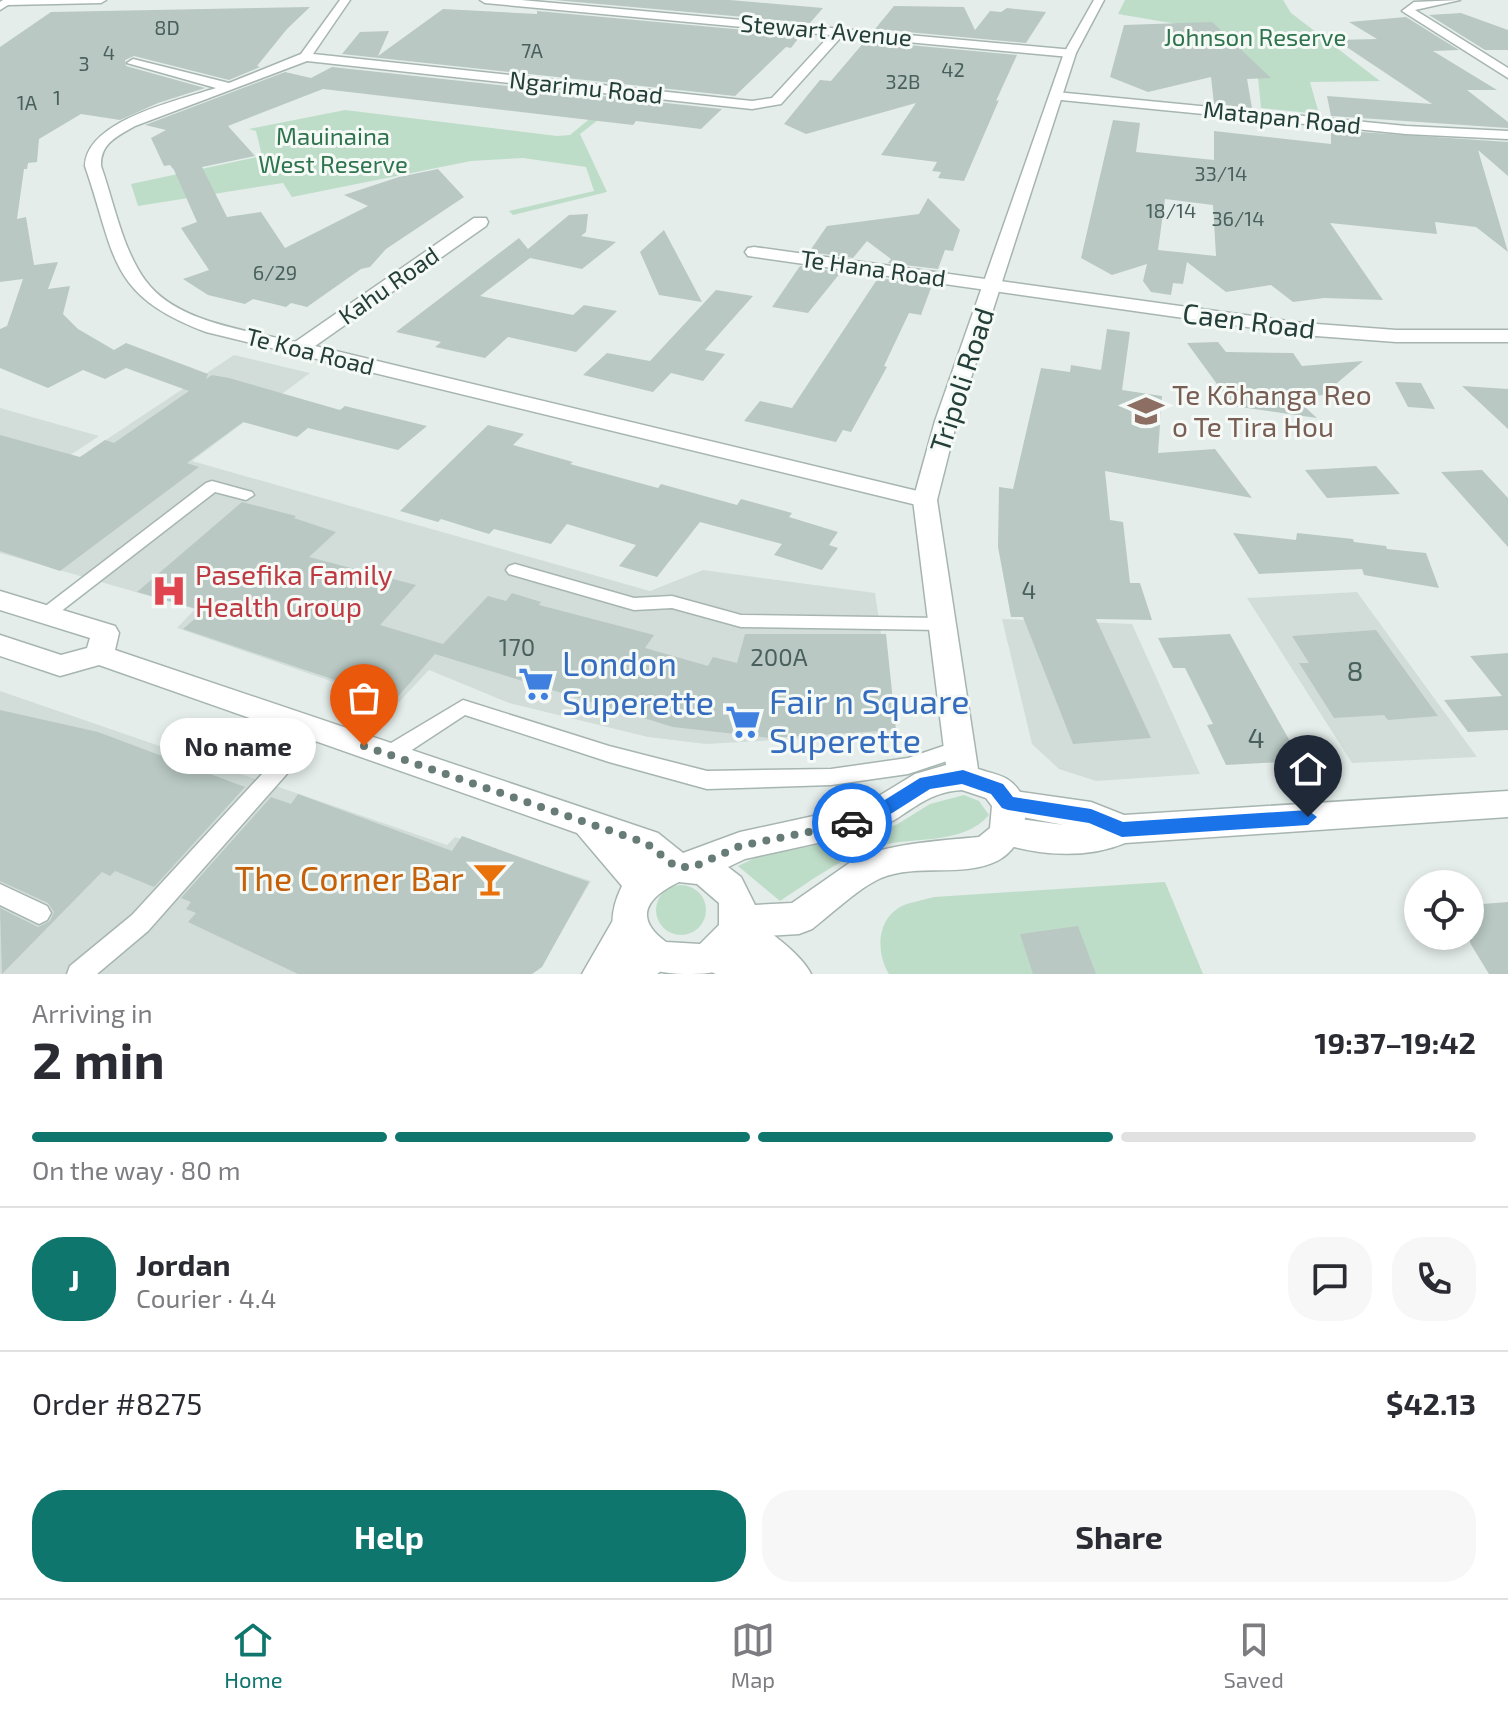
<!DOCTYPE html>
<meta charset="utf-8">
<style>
:root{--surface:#fff;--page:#f7f7f7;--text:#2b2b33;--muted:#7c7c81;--line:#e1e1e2;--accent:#0f766e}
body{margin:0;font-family:"Exo 2",sans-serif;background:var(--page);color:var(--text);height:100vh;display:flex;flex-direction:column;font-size:30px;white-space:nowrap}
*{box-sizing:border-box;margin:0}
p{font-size:26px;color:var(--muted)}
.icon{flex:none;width:44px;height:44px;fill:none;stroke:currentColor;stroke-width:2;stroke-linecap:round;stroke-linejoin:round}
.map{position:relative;height:974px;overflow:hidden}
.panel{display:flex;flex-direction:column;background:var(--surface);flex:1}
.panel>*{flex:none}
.controls{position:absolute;left:1404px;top:870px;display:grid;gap:16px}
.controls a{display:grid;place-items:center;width:80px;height:80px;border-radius:50%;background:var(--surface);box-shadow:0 4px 12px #0003;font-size:40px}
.pin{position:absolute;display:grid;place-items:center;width:68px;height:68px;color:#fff;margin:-82px -34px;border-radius:50% 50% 50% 0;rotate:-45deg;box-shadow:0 0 8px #0007}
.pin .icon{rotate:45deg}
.courier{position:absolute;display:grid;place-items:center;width:80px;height:80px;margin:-40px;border:6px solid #1a73e8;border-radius:50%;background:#fff;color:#222;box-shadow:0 2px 10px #0007}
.bubble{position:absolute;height:56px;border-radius:28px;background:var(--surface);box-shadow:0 4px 12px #0003;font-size:26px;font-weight:700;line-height:56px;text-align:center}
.head em{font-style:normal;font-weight:700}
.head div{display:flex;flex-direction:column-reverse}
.head{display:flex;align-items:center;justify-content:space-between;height:136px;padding:0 32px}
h1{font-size:52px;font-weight:700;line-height:60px}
.bar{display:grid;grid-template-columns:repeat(4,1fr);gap:12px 8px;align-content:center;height:96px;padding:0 32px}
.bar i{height:10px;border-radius:6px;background:var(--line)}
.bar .on{background:var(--accent)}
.bar p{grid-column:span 4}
.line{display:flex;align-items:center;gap:20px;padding:0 32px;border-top:2px solid var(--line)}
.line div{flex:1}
.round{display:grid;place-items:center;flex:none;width:84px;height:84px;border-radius:32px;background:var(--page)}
.button{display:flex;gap:16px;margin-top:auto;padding:16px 32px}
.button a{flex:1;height:92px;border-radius:32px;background:var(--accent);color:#fff;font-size:32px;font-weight:700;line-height:92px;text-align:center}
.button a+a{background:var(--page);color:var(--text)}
.menu{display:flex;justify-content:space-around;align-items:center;height:112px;border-top:2px solid var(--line);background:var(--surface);font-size:22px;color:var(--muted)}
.menu a{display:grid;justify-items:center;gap:4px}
.menu .on{color:var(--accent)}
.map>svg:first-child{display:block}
</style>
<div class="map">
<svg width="1508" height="974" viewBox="0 0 1508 974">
<rect width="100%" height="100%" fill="#e4edea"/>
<path fill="#d2ddd9" d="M234,355l76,18 -118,88 458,130 53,-21 172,23 21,140 -190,11 -58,-7 -139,-34 -80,-33 -32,34 -220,-76 18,-19 -195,-56v-43z
M0,408l14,4 85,24 -99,66z
M1357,592l120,165 -125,6 -105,-165z
M1002,619l130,5 68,150 -104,7 -37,-12 -27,-25z
M0,691l447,154 8,-8 136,44 -51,87 -8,6h-532z"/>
<path fill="#beddc8" d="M1125,0h158l8,13 89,68 -70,1 9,32 -58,-6 -3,-31 -46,-47 -94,-16z
M615,98l10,1 -45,35 27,58 -94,23 -4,-4 85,-20 -8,-24 -63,-9 -52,3 -179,36 -9,-14 -145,23 -7,-22 131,-28 -6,-25 -7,-2 96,-19 212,26 13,-1z
M964,795l15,6 10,14c-27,32 -80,20 -117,33 -34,12 -63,34 -92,53l-42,-35 21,-10 79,-15 58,-16 34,-21z
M1165,882l38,92h-314c-13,-21 -13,-55 13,-68 9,-4 22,-6 32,-9z
M656 910a25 25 0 1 1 50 0a25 25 0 1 1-50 0Z"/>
<path fill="#b9c8c3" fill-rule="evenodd" d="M554,0h176l93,8 -13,15z
M894,6l70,1 11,23 15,-19 11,1 6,-4 39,4 -20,31 -151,-14z
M310,7l-23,22 -30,37 3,1 -31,13 -95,-24 -9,4 1,6 79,22 -47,15 -38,17 -39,-6 -42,25 -2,23 -9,1 -1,6h-3l-7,50 9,-2 8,48 24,-3 -10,27 22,-3 -7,28 15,15 36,21 12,-7 82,31 -2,5 6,-4 17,3 111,32 5,-4 82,20 -29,24 -90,-22 -11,9 -54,-15 -56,41 12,4 -139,104 -60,-20v-116l80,22 25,-17 9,3 75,-52 -63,-23 -21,11 -22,-9 -35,18 -48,-20v-39l7,-3 16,-47 -23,3v-235l51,-35z
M443,9l94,5v-3l264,24 -10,13 -5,-1 -51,49 -393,-42 18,-22 29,-1 -11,25z
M1461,13l47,17v20h-23l-56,-35z
M1406,17l53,33 -26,1 64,39h-30l41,32v6l-177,-12 -4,-20 105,8 -96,-64 41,-1 -28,-17z
M1212,22l59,56 -24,1 5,29 -38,-4 -3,-27 -63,15 -38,-15 14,-52z
M865,41l152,14 -21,46 3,-1 -35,81 -26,-3 3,-6 -9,-1 5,-9 -56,-7 35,-52 -110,31 -22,-10 36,-44 11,1z
M332,67l390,42 -21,20 -65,-8 -3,4 -310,-36 -95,37 27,30 -53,11 25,50 34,-5 24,36 83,-42 -24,-11 55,-18 39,-8 26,28 -78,52 -16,18 -9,2 -54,38 -16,-4 -5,4 -33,-8 -8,5 -37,-9 -25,-16 26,-9 -28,-42 16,-6 -23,-52 -4,-5 -6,1 -13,-28 15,-8 -21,-5 140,-53 26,6z
M1113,120l27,3 -4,29 78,8v-29l117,13v-14l177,12v34l-30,-26 30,102 -32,-25 -41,-5 2,12 -107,-11 53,77 -59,-2 -31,4 -22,-17 -45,7 -39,-30 -4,22 -10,-1 -2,12 -20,-3 -8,-11 4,-17 -35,11 -31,-17zM1165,199l48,6 3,51 -58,-6z
M928,198l32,32 -7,21 -8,-1 -7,19 -50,-6 3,-4 -24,-18 -14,17 -44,-6 18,-26 92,-12z
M588,214l-2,18 -5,4 35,6 -34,27 -52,-11 -50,38 93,19 11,-10 33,6 -41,41 -68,-15 -23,21 -50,-11 6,-5 -45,-10 123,-94 9,11 41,-34z
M664,230l38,72 -43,-7 -19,-43z
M800,266l41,6 -33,41 -36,-6z
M878,278l54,7 -11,30 -12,-2 -25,53 3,1 -36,65 -8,-2 -7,12 -92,-21 16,-20 32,7z
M716,290l37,6 -48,54 20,4 -22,27 -32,-8 -18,19 -70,-17 24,-22 43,8z
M1107,329l23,3 -8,58 40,6 -4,57 57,-4 37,49 -147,-27 5,49 13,2 7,61h10l12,37 -56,-1 55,119 -78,6 -50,-127h-12l-13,-70 1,-60 14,2 28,-121 29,4 1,-7 30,5z
M1218,342l8,10 67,1 9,13 61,-5 -40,34 -28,3 22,20 -84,-12 -46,-63z
M1395,382l26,1 14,26 -27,-2z
M1462,386l46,3v40z
M488,425l36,9 -11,11 60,17 -3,2 88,24 3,-4 76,21 4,-6 51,14 -3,4 49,15 -9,13 9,3 -16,22 -48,-15 8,-11 -82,-22 -43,55 -38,-11 17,-21 -69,-21 -16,20 -57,-15 -5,5 -48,-15 -3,3 -38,-11z
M1376,466l24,28 -73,4 -22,-28z
M1482,470l26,28v49l-67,-75z
M242,502l54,14 -2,2 42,14 -27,25 107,28 -36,40 63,19 45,-48 18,5 6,-8 29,9 -2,3 115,30 -9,13 63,18 5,-9 24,6 8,-29h141l10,96 -126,8 -97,-11 -238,-73 -40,46 -212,-71 21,-18 -67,-19z
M1233,533l63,7 1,-7 56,6 1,3 32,4 1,3 39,4 13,35 -75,-13 -2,-6 -103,5z
M1376,630l62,86 -50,4 -4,-5 -50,3 -35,-55h10l-17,-27z
M1230,634l21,38 50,89 -75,4 -19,-40 6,-1 -28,-56h-12l-15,-30z
M1508,653v77l-40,2 -24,-32 58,-4 -32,-40z
M0,710l98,22 147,55 -91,100 -39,-16 -5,5 -8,-4 -100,102 -2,-66 38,19 12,-6 4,-9 -6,-9 -48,-22z
M298,794l154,57 10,-15 127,46 -47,85 -10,7h-234l-110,-52 8,-9 -10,-4 5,-7 -10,-4 90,-101 20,7z
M1508,902v72h-19l-19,-31v-38z
M1078,926l18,48h-63l-13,-40z"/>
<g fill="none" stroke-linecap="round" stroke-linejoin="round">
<g stroke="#a7b5b1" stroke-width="3">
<path id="service" d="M212,481l40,11 2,3 -8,5 -31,-8 -164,127h-12l-3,-4 3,-4 167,-128z
M515,564l119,34 38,-2 69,19 200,3 7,1 2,5 -2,5 -7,1 -200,-3 -69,-19 -38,2 -125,-36 -3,-4 3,-4z
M463,700l146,46 98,25 124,-2 77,-11 50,-17 7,2 3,6 -3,6 -57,19 -77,11 -124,4 -98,-27 -144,-47 -70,46 -7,2 -7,-2 -3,-6 3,-6z
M316,720l7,3 3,5 -3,5 -175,198 -51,43h-30l3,-8 62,-51 177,-192z
M0,884l47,22 4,7 -4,7 -8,4 -39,-19z"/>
</g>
<g stroke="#a7b5b1" stroke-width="3">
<path id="minor" d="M4,0h102l-5,3 -93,2 -4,-1z
M340,0h10l-37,54 439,47 20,-3 58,-63 -345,-32 -5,-3h41l553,50 2,3 -6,4 -228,-21 -61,68 -29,5 -445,-48 -172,65c-17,10 -35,17 -34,40 13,37 21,82 44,114 31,43 102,50 150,62l179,-124h12l2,4 -2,4 -171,120 619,149 3,5 -3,5 -9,2 -719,-175c-99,-37 -90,-77 -121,-166 1,-46 95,-66 131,-78l-89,-25 6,-4 96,24 72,-29z
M1460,0l-45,10 93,58v10l-106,-67 12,-9z
M1056,92l350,34 102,5v8l-102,-5 -355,-35v-6z
M754,247l549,76 93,7h112v12h-112l-93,-7 -555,-79 -3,-4 3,-4z
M1008,790l83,12 33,13 384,-24v26l-383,26c-41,17 -90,12 -131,-2l-5,-10 5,-10 12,-4 58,8 -67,-13 -5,-9 5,-9z
M629,910l13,5 5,11 -10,20 14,-6 13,5 5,12 -5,12 -7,5h-75l34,-59z
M736,913c22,8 65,40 75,61h-95l-14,-6 -5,-12 5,-12 13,-5 13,5 -10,-15 5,-11z"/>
</g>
<g stroke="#a7b5b1" stroke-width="3">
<path id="tertiary" d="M3,0h13l-16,10v-8z
M1094,0h10l-28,53 -119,368 -20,79 41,269c9,3 21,5 29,10 31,19 19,68 -10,82 -34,17 -80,2 -116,17 -24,11 -48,35 -69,51l-13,5 -49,3c-5,10 -8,19 -17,26 -15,11 -30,11 -48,11 -56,0 -90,-33 -63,-88l-45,-53 -478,-168 -39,11 -60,-20v-21l61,20 26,-7 3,-10 -90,-28v-19l115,35 4,7 -4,17 543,183 25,20 57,-21 124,-27 51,-31 31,-9 -33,-265 22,-79 129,-368zM962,790l24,8 6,8 -2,22 -11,9c-41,4 -82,6 -121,20l-66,46 -37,2 -14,-28 -13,-10 17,-8 127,-28c35,-13 50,-39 90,-41zM679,882l18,2 22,19v22l-19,19 -34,-2c-34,-25 -18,-45 13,-60z"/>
</g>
<use href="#service" fill="#fff" fill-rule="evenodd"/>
<use href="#minor" fill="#fff" fill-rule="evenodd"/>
<use href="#tertiary" fill="#fff" fill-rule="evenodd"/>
</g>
<path fill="#1a73e8" d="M963,770l40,14 10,13 78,12 32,13 185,-12 9,7 -9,8 -186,12 -33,-14 -81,-13 -6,-2 -11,-14 -29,-10 -32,5 -52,33 -26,8 -9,-7 2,-6 22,-6 53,-33z"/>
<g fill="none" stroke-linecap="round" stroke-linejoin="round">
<path stroke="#677b77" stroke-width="8" stroke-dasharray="0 14.4" d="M364,746l282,97 30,24h17l47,-21 112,-23"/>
</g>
<defs>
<g id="school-bare" transform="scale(2.76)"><path d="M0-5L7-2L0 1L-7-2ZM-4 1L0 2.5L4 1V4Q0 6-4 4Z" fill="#8d6e63" stroke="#f5faf7" stroke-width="2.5" paint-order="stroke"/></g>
<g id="hospital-bare" transform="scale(2.76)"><path d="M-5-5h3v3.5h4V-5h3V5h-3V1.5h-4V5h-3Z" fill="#e0444e" stroke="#f5faf7" stroke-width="2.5" paint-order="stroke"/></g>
<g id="supermarket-bare" transform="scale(2.76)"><path d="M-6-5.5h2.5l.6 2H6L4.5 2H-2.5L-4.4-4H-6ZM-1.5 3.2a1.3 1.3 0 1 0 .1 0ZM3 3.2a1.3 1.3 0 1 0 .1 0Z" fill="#3f7fe0" stroke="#f5faf7" stroke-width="2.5" paint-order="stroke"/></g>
<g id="bar-bare" transform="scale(2.76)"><path d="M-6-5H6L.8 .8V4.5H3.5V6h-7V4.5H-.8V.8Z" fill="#e8710a" stroke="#f5faf7" stroke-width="2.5" paint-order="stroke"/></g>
</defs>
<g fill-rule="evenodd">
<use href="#school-bare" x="1146" y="411"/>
<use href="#hospital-bare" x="169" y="591"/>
<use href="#supermarket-bare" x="536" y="684"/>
<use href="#supermarket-bare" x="743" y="722"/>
<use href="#bar-bare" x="490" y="879"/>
</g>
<g text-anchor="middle" stroke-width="6" stroke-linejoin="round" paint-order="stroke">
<g font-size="20" fill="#49605c">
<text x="167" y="35">8D</text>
<text x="532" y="58">7A</text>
<text x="109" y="60">4</text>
<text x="84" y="71">3</text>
<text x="953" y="77">42</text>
<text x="903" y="89">32B</text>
<text x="57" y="105">1</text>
<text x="27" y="110">1A</text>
<text x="1221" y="181">33/14</text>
<text x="1171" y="218">18/14</text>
<text x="1238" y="226">36/14</text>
<text x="275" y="280">6/29</text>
</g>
<g font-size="24" fill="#243e39" stroke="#f5faf7">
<text transform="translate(826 31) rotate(5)" y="8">Stewart Avenue</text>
<text transform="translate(586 88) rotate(6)" y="8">Ngarimu Road</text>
<text transform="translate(1282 118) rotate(6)" y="8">Matapan Road</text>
<text transform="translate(873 269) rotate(8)" y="8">Te Hana Road</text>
<text transform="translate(389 286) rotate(-35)" y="8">Kahu Road</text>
<text transform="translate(310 352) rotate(14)" y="8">Te Koa Road</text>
</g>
<g font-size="24" fill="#2f744e" stroke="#f5faf7">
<text x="1255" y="46">Johnson Reserve</text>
<text x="333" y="145">Mauinaina<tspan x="333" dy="28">West Reserve</tspan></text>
</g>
<g font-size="24" fill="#49605c">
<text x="1029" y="599">4</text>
<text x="517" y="656">170</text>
<text x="779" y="666">200A</text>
</g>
<g font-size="28" fill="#243e39" stroke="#f5faf7">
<text transform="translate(1249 321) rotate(7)" y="10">Caen Road</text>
<text transform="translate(962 380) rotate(-72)" y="10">Tripoli Road</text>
</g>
<g font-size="28" fill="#785e54" stroke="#f5faf7" text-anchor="start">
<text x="1172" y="405">Te Kōhanga Reo<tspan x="1172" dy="32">o Te Tira Hou</tspan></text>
</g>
<g font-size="28" fill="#be3a42" stroke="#f5faf7" text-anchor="start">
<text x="195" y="585">Pasefika Family<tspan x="195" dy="32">Health Group</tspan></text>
</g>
<g font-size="28" fill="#49605c">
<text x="1355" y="681">8</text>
<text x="1256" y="748">4</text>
</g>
<g font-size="34" fill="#366cbe" stroke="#f5faf7" text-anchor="start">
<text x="562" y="676">London<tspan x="562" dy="39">Superette</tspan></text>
<text x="769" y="714">Fair n Square<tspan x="769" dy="39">Superette</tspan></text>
</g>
<g font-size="34" fill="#c56008" stroke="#f5faf7" text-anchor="end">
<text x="464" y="891">The Corner Bar</text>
</g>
</g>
</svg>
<div class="controls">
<a><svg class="icon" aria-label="locate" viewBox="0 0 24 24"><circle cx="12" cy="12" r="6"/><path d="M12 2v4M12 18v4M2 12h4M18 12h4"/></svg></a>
</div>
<div class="pin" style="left:364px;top:746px;background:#ea580c"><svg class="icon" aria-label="bag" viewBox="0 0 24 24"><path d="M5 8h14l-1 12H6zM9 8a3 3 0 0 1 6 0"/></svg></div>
<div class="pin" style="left:1308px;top:817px;background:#1f2937"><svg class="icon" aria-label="home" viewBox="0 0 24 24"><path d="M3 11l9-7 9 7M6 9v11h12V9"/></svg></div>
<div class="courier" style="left:852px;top:823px"><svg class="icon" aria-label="car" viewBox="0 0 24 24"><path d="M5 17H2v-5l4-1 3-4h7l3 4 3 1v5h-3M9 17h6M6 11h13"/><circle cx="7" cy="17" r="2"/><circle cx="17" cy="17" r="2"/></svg></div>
<div class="bubble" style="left:160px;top:718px;width:156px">No name</div>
</div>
<section class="panel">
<div class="head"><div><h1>2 min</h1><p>Arriving in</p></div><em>19:37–19:42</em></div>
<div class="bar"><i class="on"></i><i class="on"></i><i class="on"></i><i></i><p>On the way · 80 m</p></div>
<div class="line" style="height:144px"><b class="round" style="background:var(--accent);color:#fff">J</b><div><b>Jordan</b><p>Courier · 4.4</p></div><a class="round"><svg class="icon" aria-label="chat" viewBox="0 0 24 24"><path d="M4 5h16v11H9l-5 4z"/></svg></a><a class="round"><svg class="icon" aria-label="phone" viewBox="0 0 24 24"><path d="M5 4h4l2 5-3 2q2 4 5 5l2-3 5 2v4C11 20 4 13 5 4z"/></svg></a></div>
<div class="line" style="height:104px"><div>Order #8275</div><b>$42.13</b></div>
<div class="button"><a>Help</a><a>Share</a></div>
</section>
<nav class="menu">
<a class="on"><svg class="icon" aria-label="home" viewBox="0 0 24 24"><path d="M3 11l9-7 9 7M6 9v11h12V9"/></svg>Home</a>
<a><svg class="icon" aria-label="map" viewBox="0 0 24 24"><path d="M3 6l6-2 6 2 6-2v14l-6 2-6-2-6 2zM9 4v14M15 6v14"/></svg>Map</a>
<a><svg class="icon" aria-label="saved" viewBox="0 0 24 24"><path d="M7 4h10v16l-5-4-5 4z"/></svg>Saved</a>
</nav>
